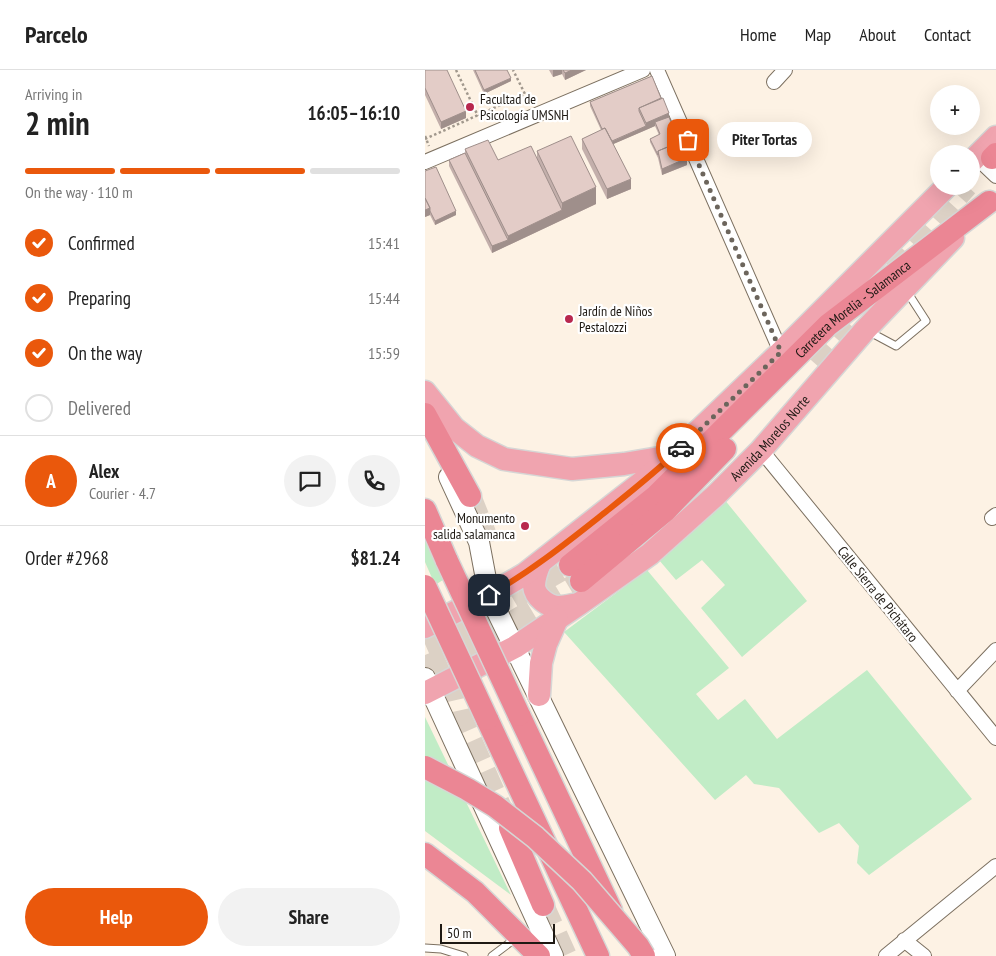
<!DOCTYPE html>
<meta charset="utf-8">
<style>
:root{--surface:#fff;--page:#f2f2f2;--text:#222;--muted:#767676;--line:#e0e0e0;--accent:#ea580c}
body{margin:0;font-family:"PT Sans Narrow",sans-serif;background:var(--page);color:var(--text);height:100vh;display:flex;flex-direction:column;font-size:19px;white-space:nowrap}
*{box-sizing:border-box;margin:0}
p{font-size:16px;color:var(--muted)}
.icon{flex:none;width:28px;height:28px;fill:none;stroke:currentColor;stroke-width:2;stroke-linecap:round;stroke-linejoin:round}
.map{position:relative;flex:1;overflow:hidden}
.sheet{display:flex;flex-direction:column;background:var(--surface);width:425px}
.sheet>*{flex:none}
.controls{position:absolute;left:505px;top:15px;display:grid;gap:10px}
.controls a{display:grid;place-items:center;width:50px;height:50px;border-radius:50%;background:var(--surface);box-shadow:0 5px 20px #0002;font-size:25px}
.scale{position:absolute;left:15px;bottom:12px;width:115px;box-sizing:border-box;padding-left:5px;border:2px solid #1e1913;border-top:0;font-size:14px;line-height:18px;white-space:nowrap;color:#1e1913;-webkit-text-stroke:4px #fff;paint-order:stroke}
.pin{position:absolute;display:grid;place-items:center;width:42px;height:42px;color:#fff;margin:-21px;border-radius:10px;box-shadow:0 2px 8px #0006}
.courier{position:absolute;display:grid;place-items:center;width:50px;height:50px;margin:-25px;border:4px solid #ea580c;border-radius:50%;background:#fff;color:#222;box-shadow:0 1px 6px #0007}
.bubble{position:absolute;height:35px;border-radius:18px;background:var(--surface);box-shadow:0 5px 20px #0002;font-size:16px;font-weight:700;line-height:35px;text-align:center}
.summary em{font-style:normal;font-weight:700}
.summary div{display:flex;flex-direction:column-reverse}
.summary{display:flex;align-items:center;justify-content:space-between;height:85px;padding:0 25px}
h1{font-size:32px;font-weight:700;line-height:38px}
.bar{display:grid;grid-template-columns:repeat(4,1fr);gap:8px 5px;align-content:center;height:60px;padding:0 25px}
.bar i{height:6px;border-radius:4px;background:var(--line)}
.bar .current{background:var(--accent)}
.bar p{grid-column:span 4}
.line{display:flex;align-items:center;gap:12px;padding:0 25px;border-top:1px solid var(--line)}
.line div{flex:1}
.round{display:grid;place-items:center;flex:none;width:52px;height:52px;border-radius:26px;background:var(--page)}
ol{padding:0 25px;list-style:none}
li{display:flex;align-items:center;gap:15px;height:55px}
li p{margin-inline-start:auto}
li .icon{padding:5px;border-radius:50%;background:var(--accent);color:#fff;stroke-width:4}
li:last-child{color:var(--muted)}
li i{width:28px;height:28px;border:2px solid var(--line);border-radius:50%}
.action{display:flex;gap:10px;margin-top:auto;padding:10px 25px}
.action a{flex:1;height:58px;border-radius:30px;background:var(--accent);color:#fff;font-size:20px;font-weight:700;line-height:58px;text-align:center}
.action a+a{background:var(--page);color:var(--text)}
header{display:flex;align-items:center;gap:30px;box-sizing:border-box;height:70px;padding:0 25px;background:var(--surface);border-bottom:1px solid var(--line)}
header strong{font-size:24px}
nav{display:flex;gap:28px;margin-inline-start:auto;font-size:18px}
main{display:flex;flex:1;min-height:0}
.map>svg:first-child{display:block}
</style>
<header>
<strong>Parcelo</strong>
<nav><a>Home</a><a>Map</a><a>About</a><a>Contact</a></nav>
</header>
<main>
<section class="sheet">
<div class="summary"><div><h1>2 min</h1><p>Arriving in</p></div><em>16:05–16:10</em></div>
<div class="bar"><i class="current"></i><i class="current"></i><i class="current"></i><i></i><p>On the way · 110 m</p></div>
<ol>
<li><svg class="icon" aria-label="check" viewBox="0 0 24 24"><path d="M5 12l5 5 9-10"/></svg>Confirmed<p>15:41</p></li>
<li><svg class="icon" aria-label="check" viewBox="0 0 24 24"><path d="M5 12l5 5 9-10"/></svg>Preparing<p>15:44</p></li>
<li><svg class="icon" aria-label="check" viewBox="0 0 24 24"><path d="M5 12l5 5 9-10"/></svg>On the way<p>15:59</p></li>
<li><i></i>Delivered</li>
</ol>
<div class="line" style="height:90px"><b class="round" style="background:var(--accent);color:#fff">A</b><div><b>Alex</b><p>Courier · 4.7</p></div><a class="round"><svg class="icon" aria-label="chat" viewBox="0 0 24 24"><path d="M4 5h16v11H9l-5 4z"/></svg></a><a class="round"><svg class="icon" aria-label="phone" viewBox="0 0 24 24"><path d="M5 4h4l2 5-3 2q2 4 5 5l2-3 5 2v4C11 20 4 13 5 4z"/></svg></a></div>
<div class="line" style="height:65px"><div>Order #2968</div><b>$81.24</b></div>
<div class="action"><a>Help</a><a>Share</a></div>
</section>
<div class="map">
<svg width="571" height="886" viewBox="0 0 571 886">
<rect width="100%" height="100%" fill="#fdf2e4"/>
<path fill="#c1ecc6" d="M299,429l83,102 -65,56 -41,-49 24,-23 -23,-25 -26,20 -17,-20z
M0,468l18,42 -8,5 -10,-23z
M222,500l82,98 -33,26 22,26 27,-21 32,40 90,-69 105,129 -103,76 -12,-12 2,-17 -20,-23 -20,10 -40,-45 -25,-4 -8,-9 -31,25 -151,-168z
M0,647l86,178 -86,-64z"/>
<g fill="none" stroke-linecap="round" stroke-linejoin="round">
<path stroke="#dcd1c5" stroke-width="22" stroke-dasharray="22 11" stroke-linecap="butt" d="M467,199l75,-83
M386,290l35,-39
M45,426l15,37 1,9
M0,574l35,-15 110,-64
M44,578l-15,37 8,35 44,99
M0,597l44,-19 112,-67
M118,835l23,51"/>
<g stroke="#7c7060" stroke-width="9">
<path id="service" d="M443,261l28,15 30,-25 -20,-31
M0,878l16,1 23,7
M67,886l24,-18"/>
</g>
<g stroke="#7c7060" stroke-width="16">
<path id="minor" d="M232,0l124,282
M349,12l11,-12
M551,87l20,19
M0,92l218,-92
M336,380l235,288
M567,448l4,-3
M532,621l39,-41
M479,870l20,16
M461,886l110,-90"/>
</g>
<g stroke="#7c7060" stroke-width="22">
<path id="secondary" d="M24,407l30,65 10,53 176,361
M0,608l128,278"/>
</g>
<g stroke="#d6d6d5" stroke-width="25">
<g id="primary">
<path d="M546,92l25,-25"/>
<path d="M0,322l29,36 23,18 27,13 68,10 52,-5 47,-8"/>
<path d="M115,493c-3,7 -6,15 -6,23 1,11 14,21 25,21 6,0 13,-2 19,-3"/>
<path d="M0,557l64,-32 36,-21 116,-91 31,-27 109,-104 166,-166"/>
<path id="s1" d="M0,623l90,-46 64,-43 71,-50 66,-59 45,-45 104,-120 88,-92"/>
<path d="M114,625l2,-32 5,-19 11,-25"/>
</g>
</g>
<g stroke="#d6d6d5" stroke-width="25">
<g id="trunk">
<path d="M567,88l4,-4"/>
<path d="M0,344l45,82"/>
<path d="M0,440l22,51"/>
<path id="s2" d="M145,495l86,-69 172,-171 161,-123"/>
<path d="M156,511l84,-70 60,-62"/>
<path d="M94,645l92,195"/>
<path d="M62,649l111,237"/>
<path d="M85,758l33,77"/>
<path d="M0,784l50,38 64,64"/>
</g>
</g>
<path stroke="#a1988d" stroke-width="2.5" stroke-dasharray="2.5 2.5" stroke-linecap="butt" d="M31,0l22,46
M0,66l4,10
M0,69l100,-45 -12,-24"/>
<use href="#service" stroke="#fff" stroke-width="7"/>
<use href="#minor" stroke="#fff" stroke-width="14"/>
<use href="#secondary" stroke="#fff" stroke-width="20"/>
<use href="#primary" stroke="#f0a4af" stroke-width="22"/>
<use href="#trunk" stroke="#eb8694" stroke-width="22"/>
<g stroke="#d6d6d5" stroke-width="25" stroke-linecap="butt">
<path id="trunk-bridge" d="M22,491l72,154
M0,516l62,133
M0,697l42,22 28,17 40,31 47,44 56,65 6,10"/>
</g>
<use href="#trunk-bridge" stroke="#eb8694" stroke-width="22"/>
</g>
<path fill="#c3afab" d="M0,0l41,48 -25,11 -16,-34z
M48,0h34l4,11 -27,13z
M124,0h37l-21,10 -3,-6 -9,3z
M227,6l35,89 -25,10 -4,-17 -8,-16v-3l9,-4 -4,-9 -9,4 -33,14 18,45 -24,10 -25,-50v-10l19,-9 -11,-24v-4z
M40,79l33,11 39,-2v-7l59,53 -104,49 -43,-87v-6l16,-7z
M0,101l31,44 -21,10 -5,-10 -5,2z"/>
<path fill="#9f8f8b" d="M128,0h9v4l-9,3z
M147,0h14l-21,10v-7z
M86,8v3l-27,13v-4z
M41,41v7l-25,11v-7z
M244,43v7l-14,2v4l-46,20v-3l37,-17v-3z
M262,88v7l-25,10v-6z
M206,109v10l-24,10v-10z
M171,117v17l-104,49v-7l16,-6v-4l54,-26v-7z
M5,138v7l-5,2v-7z
M31,141v4l-21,10v-4z"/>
<path fill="#e3ccc7" stroke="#9f8f8b" d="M0,0h22l19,41 -25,11 -16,-34z
M50,0h32l4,8 -27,12z
M138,0h9l-7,3z
M227,6l9,22 -22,10v3l7,15 -34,15 -7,-13 -3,1 -12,-27z
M238,28l6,15 -23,10 -7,-15z
M244,47l10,25 -21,9v4l-8,-16 10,-5 -5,-12z
M180,58l26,51 -24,10 -25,-50z
M146,66l25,51 -34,16 -25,-52z
M63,70l10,20 33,-14 31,64 -54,26 -43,-87z
M255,72l7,16 -25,11 -4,-18z
M40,83l43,87 -16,6 -43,-86z
M11,97l20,44 -21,10 -5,-10v-3l-5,-10v-27z
M0,128l5,10 -5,2z"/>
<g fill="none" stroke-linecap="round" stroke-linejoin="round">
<path stroke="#6c655c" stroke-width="5" stroke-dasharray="0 9" d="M256,378l100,-96 -93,-212"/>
<path stroke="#ea580c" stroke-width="6" d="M64,525c43,-24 81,-55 119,-85 25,-20 50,-40 73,-62"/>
</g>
<g fill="#b8284e" stroke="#fff" stroke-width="2">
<circle cx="45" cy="37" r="5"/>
<circle cx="144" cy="249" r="5"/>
<circle cx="100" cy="456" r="5"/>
</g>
<g text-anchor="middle" stroke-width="4.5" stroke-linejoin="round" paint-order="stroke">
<g font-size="14" fill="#1e1913" stroke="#fff" text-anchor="start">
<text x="55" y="34">Facultad de<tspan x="55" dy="16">Psicología UMSNH</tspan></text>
<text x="154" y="246">Jardín de Niños<tspan x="154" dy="16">Pestalozzi</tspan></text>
<text x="90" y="453" text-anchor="end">Monumento<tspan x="90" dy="16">salida salamanca</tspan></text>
</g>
<g font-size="14" fill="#1e1913" stroke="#fff">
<text dy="5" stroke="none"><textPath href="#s2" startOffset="382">Carretera Morelia - Salamanca</textPath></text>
<text dy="5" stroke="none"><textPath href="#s1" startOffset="432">Avenida Morelos Norte</textPath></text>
<text transform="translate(453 524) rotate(51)" y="5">Calle Sierra de Pichátaro</text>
</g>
</g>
</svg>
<div class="controls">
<a>+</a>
<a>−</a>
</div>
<div class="scale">50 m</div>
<div class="pin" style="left:263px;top:70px;background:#ea580c"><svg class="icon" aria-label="bag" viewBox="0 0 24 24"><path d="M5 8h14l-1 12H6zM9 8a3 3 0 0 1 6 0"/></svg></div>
<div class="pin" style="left:64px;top:525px;background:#1f2937"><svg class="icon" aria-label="home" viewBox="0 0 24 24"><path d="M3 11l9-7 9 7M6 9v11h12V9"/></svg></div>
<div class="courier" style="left:256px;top:378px"><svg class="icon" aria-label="car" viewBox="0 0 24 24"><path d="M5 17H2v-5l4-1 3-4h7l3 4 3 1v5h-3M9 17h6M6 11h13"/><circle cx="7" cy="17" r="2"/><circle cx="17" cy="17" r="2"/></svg></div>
<div class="bubble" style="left:292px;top:52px;width:95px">Piter Tortas</div>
</div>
</main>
